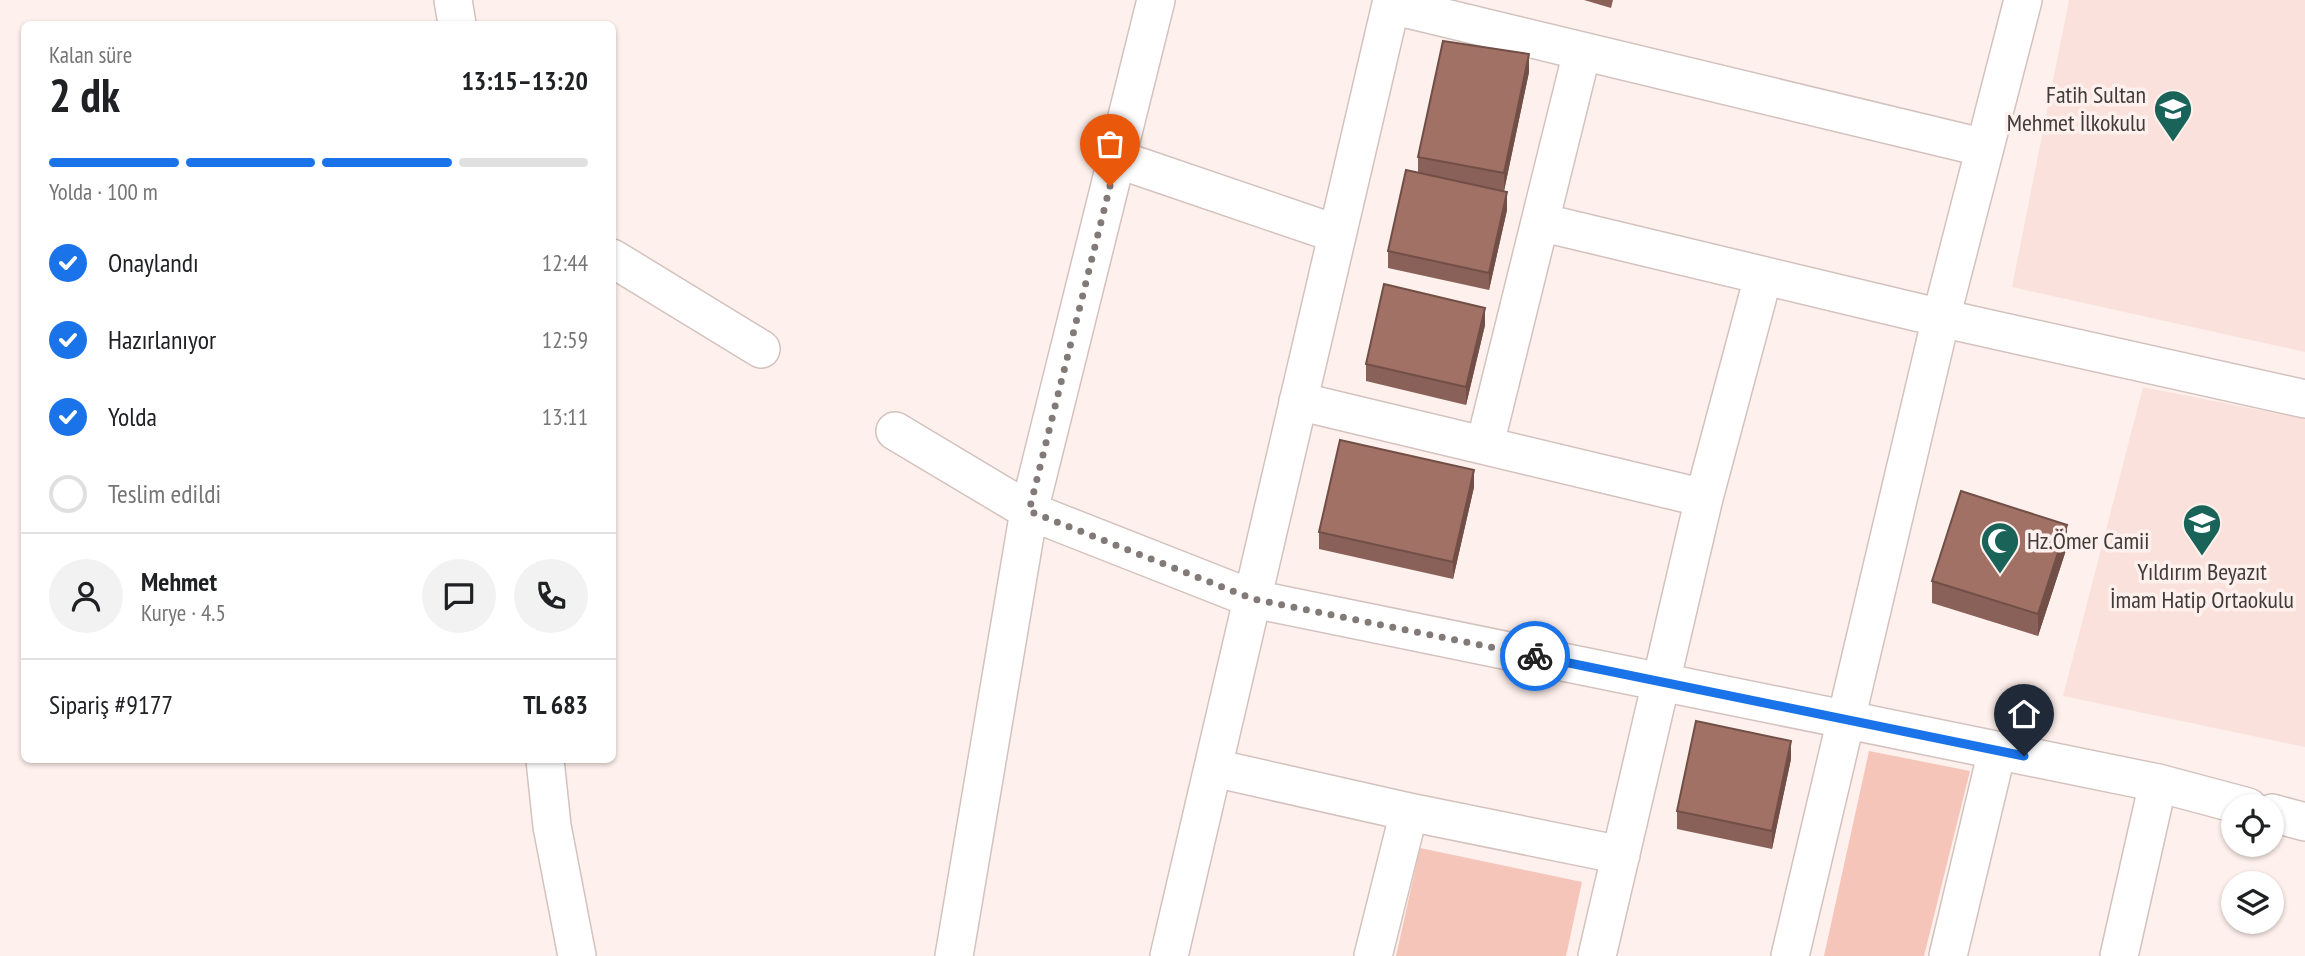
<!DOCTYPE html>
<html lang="tr">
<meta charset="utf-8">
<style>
:root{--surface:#fff;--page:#f2f2f2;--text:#202124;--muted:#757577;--line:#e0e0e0;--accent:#1a73e8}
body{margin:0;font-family:"PT Sans Narrow",sans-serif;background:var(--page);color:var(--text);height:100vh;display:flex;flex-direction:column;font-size:26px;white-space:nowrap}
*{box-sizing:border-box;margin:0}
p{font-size:23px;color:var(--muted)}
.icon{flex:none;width:38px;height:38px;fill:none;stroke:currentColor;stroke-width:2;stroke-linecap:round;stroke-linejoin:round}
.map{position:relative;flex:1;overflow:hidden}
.details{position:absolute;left:21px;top:21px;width:595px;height:742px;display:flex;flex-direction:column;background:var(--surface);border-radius:10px;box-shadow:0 2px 5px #0004}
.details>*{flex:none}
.fabs{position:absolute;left:2221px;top:794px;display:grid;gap:14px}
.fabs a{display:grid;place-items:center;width:63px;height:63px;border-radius:50%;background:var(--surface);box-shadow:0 2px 5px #0004;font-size:35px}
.pin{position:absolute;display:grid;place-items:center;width:60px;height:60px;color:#fff;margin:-72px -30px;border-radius:50% 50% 50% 0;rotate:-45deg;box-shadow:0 0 7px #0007}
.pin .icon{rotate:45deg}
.courier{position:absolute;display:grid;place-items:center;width:70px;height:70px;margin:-35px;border:5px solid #1a73e8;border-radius:50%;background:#fff;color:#222;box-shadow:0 2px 9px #0007}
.head em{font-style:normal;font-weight:600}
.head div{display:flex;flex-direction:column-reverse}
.head{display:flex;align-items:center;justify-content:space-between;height:119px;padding:0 28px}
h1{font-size:46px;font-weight:600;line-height:52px}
.bar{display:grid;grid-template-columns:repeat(4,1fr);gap:10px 7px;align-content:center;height:84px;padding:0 28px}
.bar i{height:9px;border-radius:5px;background:var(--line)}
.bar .on{background:var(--accent)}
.bar p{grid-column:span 4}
.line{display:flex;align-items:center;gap:18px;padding:0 28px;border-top:2px solid var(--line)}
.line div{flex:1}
.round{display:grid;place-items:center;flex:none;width:74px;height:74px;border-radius:37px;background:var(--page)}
ol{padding:0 28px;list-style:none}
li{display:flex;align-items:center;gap:21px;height:77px}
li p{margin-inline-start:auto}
li .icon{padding:7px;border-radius:50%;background:var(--accent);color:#fff;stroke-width:4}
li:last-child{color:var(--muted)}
li i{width:38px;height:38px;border:4px solid var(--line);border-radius:50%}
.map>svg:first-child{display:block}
</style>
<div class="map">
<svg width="2305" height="956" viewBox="0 0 2305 956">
<rect width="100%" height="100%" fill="#fef0ec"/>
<path fill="#fbe1db" d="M2069,0h236v352l-293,-65z
M2143,387l162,32v328l-242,-51z"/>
<path fill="#f5c5ba" d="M1869,751l101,20 -46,185h-100z
M1420,848l162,34 -16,74h-170z"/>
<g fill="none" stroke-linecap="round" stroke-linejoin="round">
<g stroke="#d3c2be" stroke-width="40">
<path id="minor" d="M453,0l4,24
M1391,5l594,143
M1117,159l220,75
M1540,222l401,96 364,81
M612,258l149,91
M1298,401l406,97
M895,431l134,80 224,88 905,184 90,24
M1485,444l97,-392
M545,760l7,66 25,130
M1214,768l195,44 212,43
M2272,813l33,9
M954,956l75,-445 127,-511
M1169,956l223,-956
M1373,956l36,-144
M1597,956l107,-458 59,-221
M1790,956l151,-638 82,-318
M1948,956l49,-205
M2119,956l39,-173"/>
</g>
<use href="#minor" stroke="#fff" stroke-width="37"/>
</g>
<path fill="#8a6158" d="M1584,0h29l-2,8z
M1529,72l-25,119 -20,-4 23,23 -18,80 -101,-22v-17l30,-79v-15z
M1485,325l-19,80 -100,-24v-17z
M1474,487l-21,92 -134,-30v-17z
M2067,547l-29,89 -106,-33v-22z
M1791,759l-19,90 -95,-20v-18z"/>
<path fill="#714f47" d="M1529,54v18l-25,119v-18z
M1507,192v18l-18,80v-17z
M1485,308v17l-19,80v-18z
M1474,470v17l-21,92v-17z
M2067,525v22l-29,89v-22z
M1791,741v18l-19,90v-18z"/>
<path fill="#a17166" stroke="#714f47" stroke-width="2" d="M1443,41l86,13 -25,119 -86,-16z
M1406,170l101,22 -18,81 -101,-22z
M1384,284l101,24 -19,79 -100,-23z
M1340,440l134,30 -21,92 -134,-30z
M1961,491l106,34 -29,89 -106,-33z
M1696,721l95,20 -19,90 -95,-20z"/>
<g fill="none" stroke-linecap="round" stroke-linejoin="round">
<path stroke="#827a77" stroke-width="7" stroke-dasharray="0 12.6" d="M1110,186l-81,325 224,88 282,57"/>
<path stroke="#1a73e8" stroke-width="9" d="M1535,656l489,100"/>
</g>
<defs>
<g id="school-pin" transform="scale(2.0125)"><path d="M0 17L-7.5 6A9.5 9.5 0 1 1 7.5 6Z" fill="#196359" stroke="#fef0ec"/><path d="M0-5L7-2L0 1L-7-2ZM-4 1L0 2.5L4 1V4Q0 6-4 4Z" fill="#fff"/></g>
<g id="mosque-pin" transform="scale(2.0125)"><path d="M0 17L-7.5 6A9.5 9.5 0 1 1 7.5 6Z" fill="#196359" stroke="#fef0ec"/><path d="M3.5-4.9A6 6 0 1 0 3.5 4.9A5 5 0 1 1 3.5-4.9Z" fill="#fff"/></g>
</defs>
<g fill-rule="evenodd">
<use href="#school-pin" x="2173" y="109"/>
<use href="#school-pin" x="2202" y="523"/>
<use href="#mosque-pin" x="2000" y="541"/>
</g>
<g text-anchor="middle" stroke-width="7" stroke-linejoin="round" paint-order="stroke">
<g font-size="24" fill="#403a38" stroke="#fef0ec" text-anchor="end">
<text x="2146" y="103">Fatih Sultan<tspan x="2146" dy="28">Mehmet İlkokulu</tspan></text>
<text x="2027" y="549" text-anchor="start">Hz.Ömer Camii</text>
<text x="2202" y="580" text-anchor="middle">Yıldırım Beyazıt<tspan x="2202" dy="28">İmam Hatip Ortaokulu</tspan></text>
</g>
</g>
</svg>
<div class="fabs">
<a><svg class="icon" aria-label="locate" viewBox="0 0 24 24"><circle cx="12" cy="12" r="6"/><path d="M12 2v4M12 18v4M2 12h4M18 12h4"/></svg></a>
<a><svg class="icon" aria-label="layers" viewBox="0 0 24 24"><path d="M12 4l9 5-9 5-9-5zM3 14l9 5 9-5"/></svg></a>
</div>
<div class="pin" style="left:1110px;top:186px;background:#ea580c"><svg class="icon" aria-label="bag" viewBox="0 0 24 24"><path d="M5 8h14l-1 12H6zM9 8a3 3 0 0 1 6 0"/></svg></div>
<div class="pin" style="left:2024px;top:756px;background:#1f2937"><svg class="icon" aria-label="home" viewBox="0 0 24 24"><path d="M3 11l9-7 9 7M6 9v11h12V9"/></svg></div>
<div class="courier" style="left:1535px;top:656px"><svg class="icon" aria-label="bike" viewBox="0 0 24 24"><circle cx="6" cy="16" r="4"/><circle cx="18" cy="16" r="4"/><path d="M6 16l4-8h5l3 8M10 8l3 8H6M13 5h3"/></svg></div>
<section class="details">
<div class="head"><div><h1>2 dk</h1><p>Kalan süre</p></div><em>13:15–13:20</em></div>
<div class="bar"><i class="on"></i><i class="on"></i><i class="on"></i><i></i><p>Yolda · 100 m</p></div>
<ol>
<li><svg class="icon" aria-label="check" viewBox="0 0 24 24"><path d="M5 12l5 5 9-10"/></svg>Onaylandı<p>12:44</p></li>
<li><svg class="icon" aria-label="check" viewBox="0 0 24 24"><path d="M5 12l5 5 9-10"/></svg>Hazırlanıyor<p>12:59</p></li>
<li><svg class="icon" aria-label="check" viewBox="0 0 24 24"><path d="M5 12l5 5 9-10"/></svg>Yolda<p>13:11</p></li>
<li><i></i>Teslim edildi</li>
</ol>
<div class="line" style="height:126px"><a class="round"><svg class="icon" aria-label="person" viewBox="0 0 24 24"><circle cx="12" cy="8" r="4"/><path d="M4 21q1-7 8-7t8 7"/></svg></a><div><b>Mehmet</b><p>Kurye · 4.5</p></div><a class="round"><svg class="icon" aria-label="chat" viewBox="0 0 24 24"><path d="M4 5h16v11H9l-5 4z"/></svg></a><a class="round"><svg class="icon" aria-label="phone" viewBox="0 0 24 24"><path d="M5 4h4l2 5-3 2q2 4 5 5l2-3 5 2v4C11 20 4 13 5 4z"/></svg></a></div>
<div class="line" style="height:91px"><div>Sipariş #9177</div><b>TL 683</b></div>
</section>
</div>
